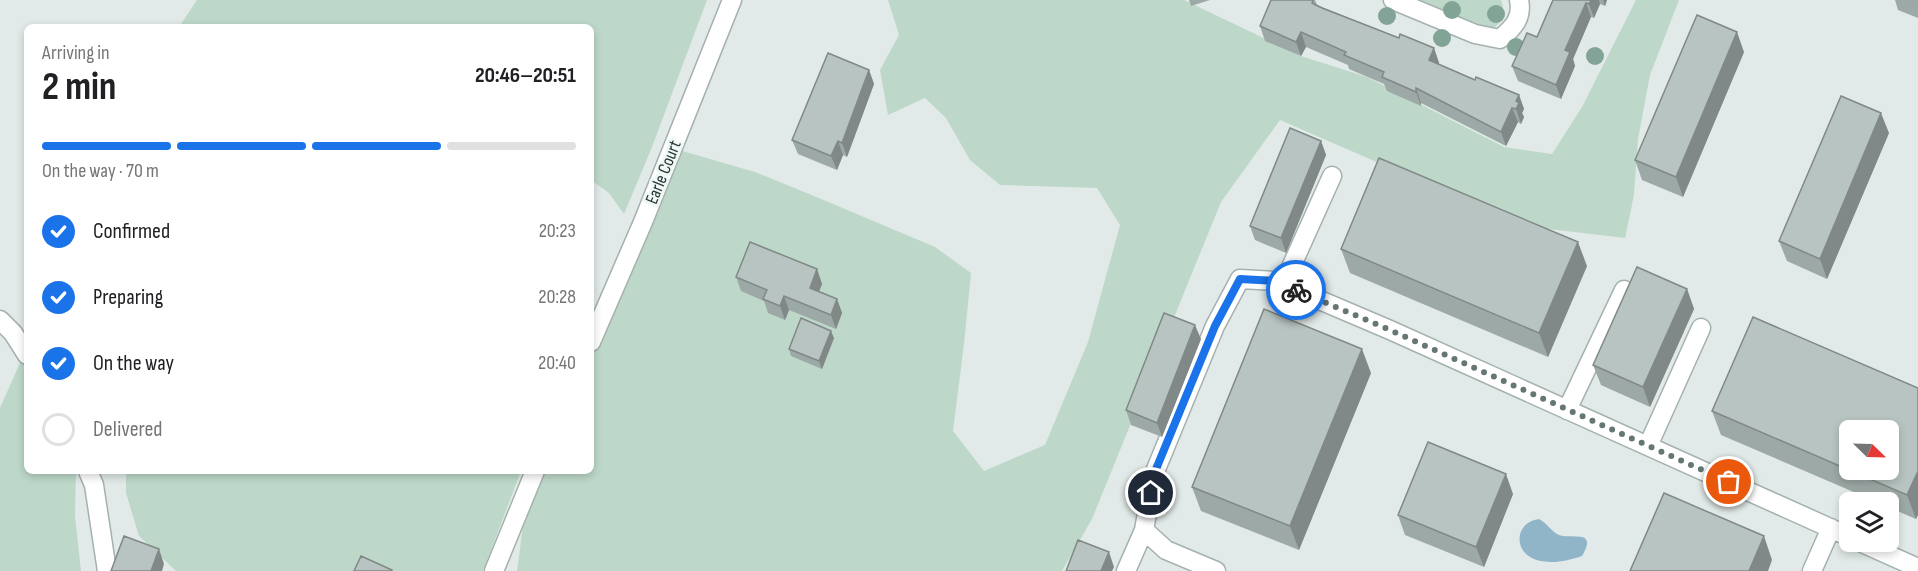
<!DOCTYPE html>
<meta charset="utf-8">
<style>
:root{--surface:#fff;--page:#f6f6f6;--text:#202124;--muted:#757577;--line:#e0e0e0;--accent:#1a73e8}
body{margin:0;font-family:"Sofia Sans Condensed",sans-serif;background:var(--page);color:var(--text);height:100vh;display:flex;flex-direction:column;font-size:22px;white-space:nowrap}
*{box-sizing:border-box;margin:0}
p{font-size:20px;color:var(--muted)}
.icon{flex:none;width:33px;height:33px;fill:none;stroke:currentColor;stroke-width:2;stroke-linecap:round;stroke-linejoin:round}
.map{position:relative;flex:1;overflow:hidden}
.drawer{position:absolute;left:24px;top:24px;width:570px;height:450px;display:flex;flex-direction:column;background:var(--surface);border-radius:9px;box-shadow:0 3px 9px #0003}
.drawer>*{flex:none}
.needle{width:39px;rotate:113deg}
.buttons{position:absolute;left:1839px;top:420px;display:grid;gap:12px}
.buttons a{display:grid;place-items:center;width:60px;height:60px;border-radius:9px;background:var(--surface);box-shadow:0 3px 9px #0003;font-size:30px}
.pin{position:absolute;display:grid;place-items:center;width:51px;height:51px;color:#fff;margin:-26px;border:3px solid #fff;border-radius:50%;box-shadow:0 2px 6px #0007}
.courier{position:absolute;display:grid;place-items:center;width:60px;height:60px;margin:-30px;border:4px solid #1a73e8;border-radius:50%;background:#fff;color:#222;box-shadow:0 2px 8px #0007}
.headline em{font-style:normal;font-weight:700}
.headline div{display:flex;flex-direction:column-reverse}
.headline{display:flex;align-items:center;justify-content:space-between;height:102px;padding:0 18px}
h1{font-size:39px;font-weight:700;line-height:45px}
.bar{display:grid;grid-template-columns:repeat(4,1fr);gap:9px 6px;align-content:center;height:72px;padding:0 18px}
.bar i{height:8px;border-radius:4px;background:var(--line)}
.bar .selected{background:var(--accent)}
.bar p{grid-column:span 4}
ol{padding:0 18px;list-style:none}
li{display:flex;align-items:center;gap:18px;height:66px}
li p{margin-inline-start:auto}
li .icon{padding:6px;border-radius:50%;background:var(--accent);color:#fff;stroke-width:4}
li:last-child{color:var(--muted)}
li i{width:33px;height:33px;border:3px solid var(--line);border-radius:50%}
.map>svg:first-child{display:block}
</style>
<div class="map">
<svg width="1918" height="571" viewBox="0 0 1918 571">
<rect width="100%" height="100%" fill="#e1eae8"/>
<path fill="#bdd8c9" d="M197,0h510l-55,147 -28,67 -15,-21 -18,-13v-153h-412z
M888,0h296l117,56 66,21 137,70 48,7 30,-47 54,-107h43l-29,75 -12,64 -4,56 -9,43 -101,-12 -244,-106 -59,82 -129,317 -30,52h-545l11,-83 7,-17h56v-132l81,-191 83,24 71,29 109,46 36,26 -7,71 -11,87 31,40 61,-26 43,-103 32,-117 -23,-37 -97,-3 -30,-25 -24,-42 -21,-20 -37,17 -8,-45 19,-35z
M1414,0h87c4,11 4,19 -6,27l-13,1z
M27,347v124h49l-1,45 6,55h-81v-163z
M126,471h395l-38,100h-98l-27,-9 -4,9h-178l-37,-35 -13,-43z"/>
<path fill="#90b5c8" d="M1539,519c8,4 11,11 18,15 12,7 42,-7 25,22 -15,5 -32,9 -48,3 -21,-8 -19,-37 5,-40z"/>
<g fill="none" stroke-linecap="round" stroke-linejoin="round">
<g stroke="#a5b1af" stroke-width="21">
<path id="minor" d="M1393,0l82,34 25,5c13,-11 23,-21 19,-39
M1283,285l49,-109
M0,320l13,13 14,22
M591,342l52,-120 89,-222
M1567,410l57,-120
M1648,446l53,-118
M88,471l6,14 13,86
M1860,542l58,26
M494,571l41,-100
M1126,571l18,-41
M1216,571l-50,-21 -22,-20 10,-56 61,-148 25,-47 35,2 115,49 460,207
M1812,571l19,-43"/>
</g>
<use href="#minor" stroke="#fff" stroke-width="18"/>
</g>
<g fill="#81a496">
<circle cx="1452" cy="10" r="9"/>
<circle cx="1496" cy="14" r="9"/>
<circle cx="1387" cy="16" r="9"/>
<circle cx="1442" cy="38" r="9"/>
<circle cx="1516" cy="47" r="9"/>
<circle cx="1595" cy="56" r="9"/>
</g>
<path fill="#9da9a6" d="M1189,0h21l-19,6z
M1271,0h44l2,5 82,33 35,10 5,15v1l36,16 44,15 5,14 -2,4 2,4 -3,7 -3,-2 -12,24 -85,-43v3l-34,-15 -3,-7 -35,-15 -1,-4 -42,-18 -5,9 -36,-15 -5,-15z
M1553,0h54l-2,6 -5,-2 -6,14 -3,-1 -18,42 2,7 -14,33 -43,-18 -6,-15 25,-29z
M1895,0h23v18l-20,-8z
M1744,52l-61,145 -41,-17 -7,-20z
M869,70l5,14 -27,73 -4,-2 -6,15 -39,-16 -6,-14z
M1889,133l-62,146 -40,-18 -8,-20z
M1321,141l5,14 -40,98 -31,-13 -5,-14z
M1341,249l246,17 -39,91 -198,-84z
M817,269l5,15 -3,7 18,8 5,14 -6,16 -47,-19 -4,10 -17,-7 -4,-12 -23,-10 -5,-14z
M1687,289l7,20 -44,98 -49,-22 -8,-20z
M834,338l-12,31 -31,-13 -2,-7z
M1201,339l-39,98 -31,-12 -5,-15z
M1371,373l-72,177 -98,-39 -9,-24z
M1918,388v127l-2,4 -28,-12v-5h-11l-156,-67 -9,-24z
M1513,494l-29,73 -79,-32 -7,-20z"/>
<path fill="#808987" d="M1591,0h8l1,4 -6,14 -5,-14z
M1603,0h4l-2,6z
M1586,3l5,14 -18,42 2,7 -14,33 -5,-14 9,-35z
M1301,32l5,15 -5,9 -5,-14z
M1737,32l7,20 -61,145 -7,-20z
M1434,48l5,15 -5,11 -5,-14z
M869,70l5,14 -27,73 -5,-14z
M1416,88l5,15v3l-5,-14z
M1519,95l5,14 -2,4 2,4 -3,7 -5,-15v-8z
M1512,108l6,14 -12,24 -5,-14z
M1881,113l8,20 -62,146 -7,-20z
M838,141l5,14 -6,15 -6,-14z
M1321,141l5,14 -40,98 -5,-15z
M1578,242l9,24 -39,91 -9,-24z
M817,269l5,15 -7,18 -5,-14z
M1687,289l7,20 -44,98 -7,-20z
M784,296l5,14 -4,10 -5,-14z
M837,299l5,14 -6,16 -5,-14z
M1195,325l6,14 -39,98 -5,-14z
M831,331l3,7 -12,31 -3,-8z
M1362,349l9,24 -72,177 -9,-24z
M1918,471v44l-2,4 -9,-24z
M1506,474l7,20 -29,73 -8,-20z
M1764,536l8,24 -4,11h-19z
M159,549l5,15 -2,7h-11z
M1109,552l5,15 -2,4h-11z"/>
<path fill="#b7c4c1" stroke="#808987" stroke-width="1.5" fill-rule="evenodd" d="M1271,0h42l-1,3 10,5 77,30 1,-4 34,14 -5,12 46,20 1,-3 43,18 -3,6 3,2 -3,6 -4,-1 -11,24 -85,-44v4l-34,-15 2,-5 -40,-17 2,-3 -45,-20 -5,10 -36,-16z
M1553,0h38l-2,4 -3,-1 -21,47 5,2 -14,33 -44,-19 15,-33 10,4z
M1697,15l40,17 -61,145 -41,-17z
M828,53l41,17 -27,73 -4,-2 -7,15 -39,-16z
M1841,96l40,17 -61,146 -41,-18z
M1290,128l31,13 -40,97 -31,-12z
M1379,158l199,84 -39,91 -198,-84z
M750,242l67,27 -7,19 27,11 -6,16 -47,-19 -4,10 -17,-7 4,-9 -31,-13z
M1637,267l50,22 -44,98 -50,-22z
M1264,309l98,40 -72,177 -98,-39z
M1164,313l31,12 -38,98 -31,-13z
M1753,317l165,71v83l-11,24 -195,-84zM1850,430h38v40h-38z
M801,318l30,13 -12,30 -30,-12z
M1428,442l78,32 -30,73 -78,-32z
M1664,493l100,43 -15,35h-119z
M124,536l35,13 -8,22h-40z
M1078,540l31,12 -8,19h-35z
M361,556l31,14 -1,1h-37z"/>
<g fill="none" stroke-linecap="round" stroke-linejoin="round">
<path stroke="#667675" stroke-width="6" stroke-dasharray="0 10.8" d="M1296,290l94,40 339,152"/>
<path stroke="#1a73e8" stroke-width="8" d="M1151,493l3,-19 61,-148 25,-47 35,2 21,9"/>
</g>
<g text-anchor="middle" stroke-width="6" stroke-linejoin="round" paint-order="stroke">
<g font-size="18" fill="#243837" stroke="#f1f7f5">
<text transform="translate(663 172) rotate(-68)" y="6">Earle Court</text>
</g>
</g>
</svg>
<div class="buttons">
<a><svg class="needle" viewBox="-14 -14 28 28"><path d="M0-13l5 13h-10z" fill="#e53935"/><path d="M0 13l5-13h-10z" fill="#757577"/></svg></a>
<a><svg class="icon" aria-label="layers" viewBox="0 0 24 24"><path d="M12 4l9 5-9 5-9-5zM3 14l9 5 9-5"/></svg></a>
</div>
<div class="pin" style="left:1729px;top:482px;background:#ea580c"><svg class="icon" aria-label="bag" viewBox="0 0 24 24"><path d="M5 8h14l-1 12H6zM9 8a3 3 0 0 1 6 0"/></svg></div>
<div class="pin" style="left:1151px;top:493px;background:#1f2937"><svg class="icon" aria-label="home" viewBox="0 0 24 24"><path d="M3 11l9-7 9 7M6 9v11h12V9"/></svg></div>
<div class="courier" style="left:1296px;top:290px"><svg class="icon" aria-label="bike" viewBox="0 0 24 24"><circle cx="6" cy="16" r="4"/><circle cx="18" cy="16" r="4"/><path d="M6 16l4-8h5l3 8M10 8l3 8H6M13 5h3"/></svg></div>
<section class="drawer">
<div class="headline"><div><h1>2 min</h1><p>Arriving in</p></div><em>20:46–20:51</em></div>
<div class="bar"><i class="selected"></i><i class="selected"></i><i class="selected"></i><i></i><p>On the way · 70 m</p></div>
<ol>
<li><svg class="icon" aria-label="check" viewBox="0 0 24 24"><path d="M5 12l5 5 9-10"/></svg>Confirmed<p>20:23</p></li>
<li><svg class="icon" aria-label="check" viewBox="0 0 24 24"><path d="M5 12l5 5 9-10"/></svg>Preparing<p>20:28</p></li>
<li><svg class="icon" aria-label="check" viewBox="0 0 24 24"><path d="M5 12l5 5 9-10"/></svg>On the way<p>20:40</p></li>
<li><i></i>Delivered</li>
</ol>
</section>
</div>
